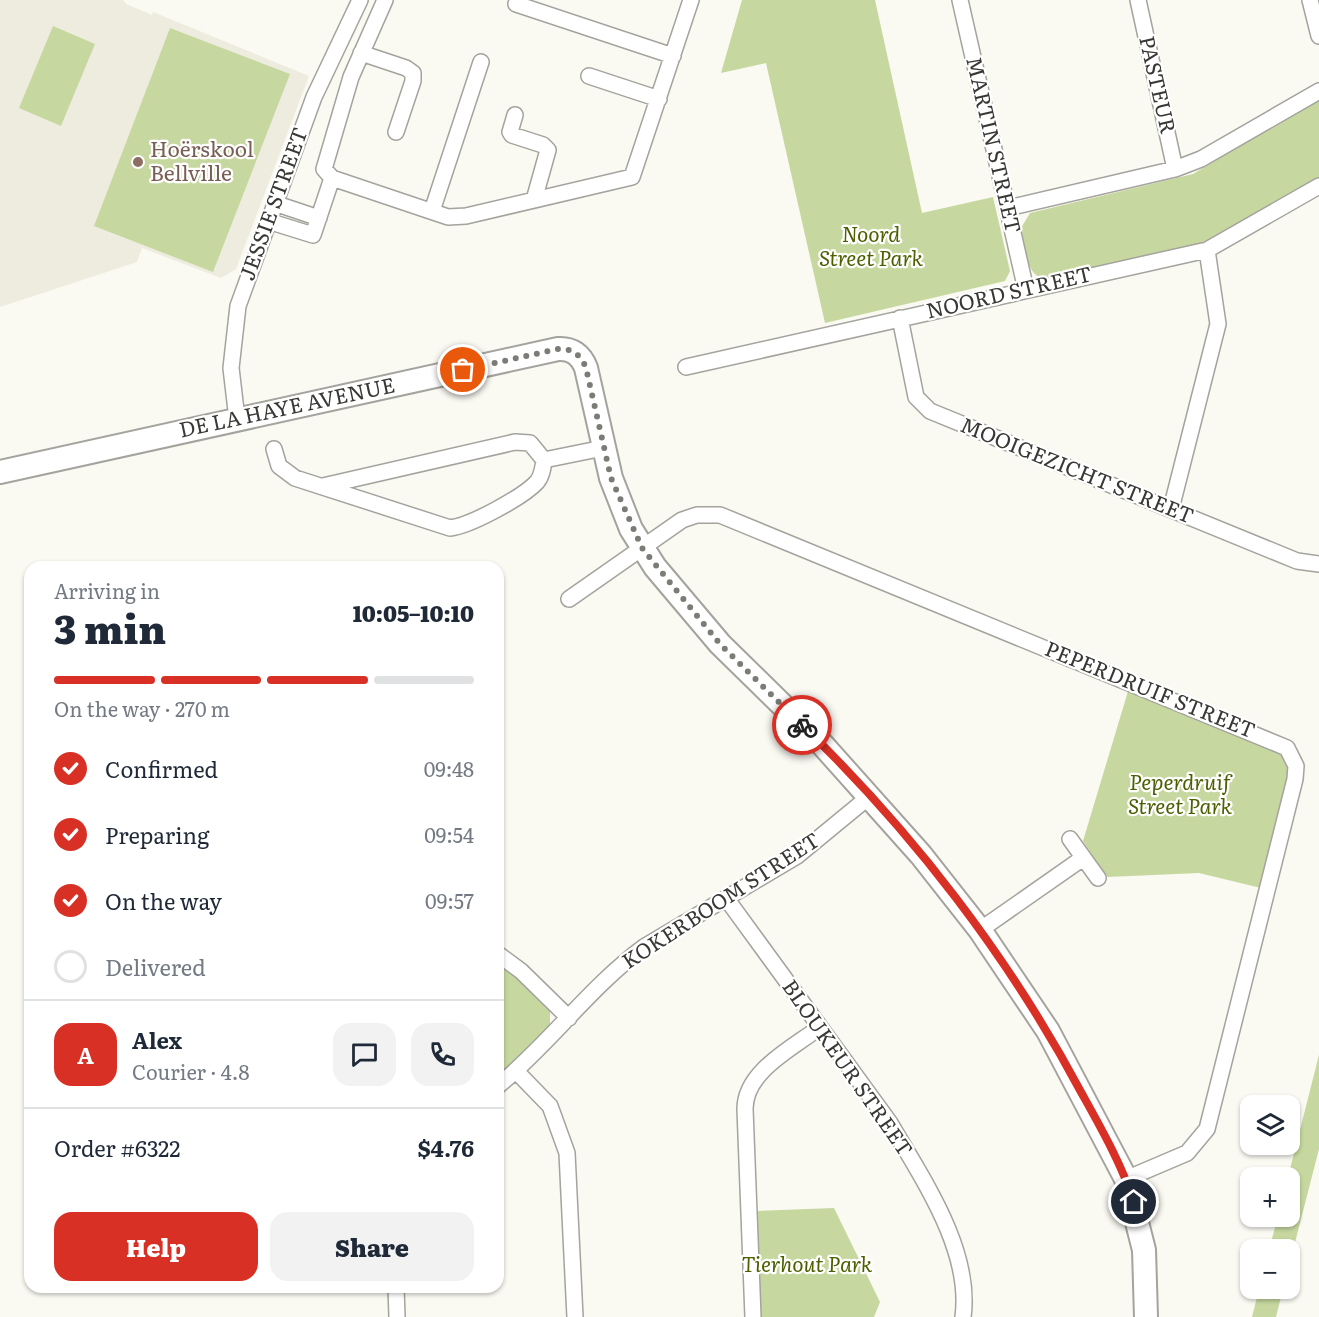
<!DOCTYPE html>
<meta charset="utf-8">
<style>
:root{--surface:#fff;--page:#f2f2f3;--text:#1f2937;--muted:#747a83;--line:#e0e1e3;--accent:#d93025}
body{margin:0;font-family:Literata,serif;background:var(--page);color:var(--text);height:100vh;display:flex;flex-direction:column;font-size:22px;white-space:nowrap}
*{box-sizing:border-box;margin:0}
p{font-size:20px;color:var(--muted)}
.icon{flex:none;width:33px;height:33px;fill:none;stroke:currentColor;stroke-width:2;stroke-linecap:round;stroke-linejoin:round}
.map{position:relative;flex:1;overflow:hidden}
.side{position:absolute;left:24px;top:561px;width:480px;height:732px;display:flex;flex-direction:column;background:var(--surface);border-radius:18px;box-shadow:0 2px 4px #0004}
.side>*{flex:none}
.tools{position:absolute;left:1240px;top:1095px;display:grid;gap:12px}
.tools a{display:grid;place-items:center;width:60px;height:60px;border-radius:12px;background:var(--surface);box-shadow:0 2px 4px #0004;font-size:30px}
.pin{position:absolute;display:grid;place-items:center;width:51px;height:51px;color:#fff;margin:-26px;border:3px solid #fff;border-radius:50%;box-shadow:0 2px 6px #0007}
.courier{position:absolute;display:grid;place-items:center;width:60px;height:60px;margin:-30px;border:4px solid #d93025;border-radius:50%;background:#fff;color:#222;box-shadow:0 2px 8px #0007}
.head em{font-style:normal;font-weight:800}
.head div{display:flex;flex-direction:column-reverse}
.head{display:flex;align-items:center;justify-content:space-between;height:102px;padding:0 30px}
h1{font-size:39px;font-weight:800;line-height:45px}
.bar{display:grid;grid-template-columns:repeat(4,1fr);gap:9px 6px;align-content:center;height:72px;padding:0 30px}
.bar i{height:8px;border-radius:4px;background:var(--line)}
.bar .on{background:var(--accent)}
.bar p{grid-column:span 4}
.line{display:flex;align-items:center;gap:15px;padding:0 30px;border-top:2px solid var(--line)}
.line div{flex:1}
.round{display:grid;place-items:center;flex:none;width:63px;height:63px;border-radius:18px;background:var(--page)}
ol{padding:0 30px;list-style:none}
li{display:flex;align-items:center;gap:18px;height:66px}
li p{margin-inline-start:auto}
li .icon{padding:6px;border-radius:50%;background:var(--accent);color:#fff;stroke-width:4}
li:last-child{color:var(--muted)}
li i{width:33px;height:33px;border:3px solid var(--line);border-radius:50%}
.action{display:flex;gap:12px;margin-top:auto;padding:12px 30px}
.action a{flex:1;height:69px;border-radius:18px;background:var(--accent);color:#fff;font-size:24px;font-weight:800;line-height:69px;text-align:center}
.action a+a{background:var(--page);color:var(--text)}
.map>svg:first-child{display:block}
</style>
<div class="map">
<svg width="1319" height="1317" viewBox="0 0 1319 1317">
<rect width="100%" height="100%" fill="#faf9f2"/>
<path fill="#eeecdf" d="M0,0h123l3,4 26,11 1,-3 156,64 -73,193 -15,9 -79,-30 -5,14 -137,45z"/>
<path fill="#c6d89f" d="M742,0h133l47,213 71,-16 17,74 -5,10 -180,42 -59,-260 -45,10z
M53,26l42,18 -34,82 -42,-18z
M170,28l120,46 -77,198 -119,-46z
M1319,99v80l-98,57 -24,8 -153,35c-19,-4 -19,-34 -23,-51l9,-15 163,-39z
M1129,688l154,66 7,19 -29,115 -62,-15 -92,4 -24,-36z
M498,961l52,48v18l-52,52z
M1319,1055v94l-29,113v-12l-21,-1 9,-32 12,-1v-38l-2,-1z
M834,1208l46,94 -6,15h-115l-4,-106z
M1259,1289h24l-7,28h-24z"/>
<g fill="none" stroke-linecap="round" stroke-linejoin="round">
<g stroke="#a4a39d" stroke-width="18">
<path id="street" d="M385,0l-34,77 -27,92 8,9 116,39 18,-1 166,-39 59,-177
M960,0l66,290
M1138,0l37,169
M1310,0l9,36
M516,4l157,52
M361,53l45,15 7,5v8l-17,51
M589,76l70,23
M515,115l-5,17 2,3 31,10 5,5 -14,50
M274,203l45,15
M1008,208l167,-39 26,-10 118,-68
M432,211l49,-149
M268,221l45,14 19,-57
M900,318l16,79 14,14 367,150 22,3
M686,367l521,-117 112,-64
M237,419l-6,-51 7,-62 76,-209 46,-97
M274,449l5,17 16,12 155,50c20,-2 73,-31 87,-46 5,-6 6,-14 7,-22l-14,-17 -15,-1 -192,44
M544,460l59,-12
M1171,509l47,-185 -11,-74
M569,599l113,-79 15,-5h23l567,233 9,18 -1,13 -88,350 -20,24 -61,26
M1070,839l28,39
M726,898l164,225c33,57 82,127 73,194
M980,930l103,-72
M498,954l23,17 48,47
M516,1071l34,35 17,47 8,164
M498,1086c52,-43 92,-99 146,-139l153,-91 73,-60
M396,1287l1,30
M753,1317l-8,-208c0,-38 48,-61 75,-82"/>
</g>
<g stroke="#a4a39d" stroke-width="26">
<path id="secondary" d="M0,472l558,-123c14,-1 23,6 28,19l25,110 20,51 24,38 65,77 101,99 100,112 59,75 68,101 78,148 18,71 2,67"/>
</g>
<use href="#street" stroke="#fff" stroke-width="15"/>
<use href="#secondary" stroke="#fff" stroke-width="22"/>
</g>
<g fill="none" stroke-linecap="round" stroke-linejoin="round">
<path stroke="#7c7c77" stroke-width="6" stroke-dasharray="0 10.8" d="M463,370l95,-21c14,-1 23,6 28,19l25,110 31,70 78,96 82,81"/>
<path stroke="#d93025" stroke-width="8" d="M802,725c110,106 207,232 279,367 20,36 40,71 53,110"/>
</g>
<circle fill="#8d6e63" stroke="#fff" stroke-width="2" cx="138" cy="162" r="6"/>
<g text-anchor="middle" stroke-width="4.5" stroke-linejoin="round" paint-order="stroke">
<g font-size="21" fill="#383835" stroke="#fff">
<text transform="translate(1157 85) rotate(77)" y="7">PASTEUR</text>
<text transform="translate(993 145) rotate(77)" y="7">MARTIN STREET</text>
<text transform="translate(274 204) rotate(-70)" y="7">JESSIE STREET</text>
<text transform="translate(1009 293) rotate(-13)" y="7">NOORD STREET</text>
<text transform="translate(287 408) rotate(-12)" y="7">DE LA HAYE AVENUE</text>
<text transform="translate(1077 471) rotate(22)" y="7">MOOIGEZICHT STREET</text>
<text transform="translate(1150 690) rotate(22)" y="7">PEPERDRUIF STREET</text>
<text transform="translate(721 901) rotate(-33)" y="7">KOKERBOOM STREET</text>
<text transform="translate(847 1068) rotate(55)" y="7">BLOUKEUR STREET</text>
</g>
<g font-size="21" fill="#785e54" stroke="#fff" text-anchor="start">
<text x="150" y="157">Hoërskool<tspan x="150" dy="24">Bellville</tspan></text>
</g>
<g font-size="21" font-style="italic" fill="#4c5f01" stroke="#fff">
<text x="871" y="242">Noord<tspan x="871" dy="24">Street Park</tspan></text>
<text x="1180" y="790">Peperdruif<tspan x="1180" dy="24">Street Park</tspan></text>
<text x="807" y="1272">Tierhout Park</text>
</g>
</g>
</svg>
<div class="tools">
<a><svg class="icon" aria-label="layers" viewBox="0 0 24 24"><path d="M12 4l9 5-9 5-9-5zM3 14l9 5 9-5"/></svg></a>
<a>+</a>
<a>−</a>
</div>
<div class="pin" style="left:463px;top:370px;background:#ea580c"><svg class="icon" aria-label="bag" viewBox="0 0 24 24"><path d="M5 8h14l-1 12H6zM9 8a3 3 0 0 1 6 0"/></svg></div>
<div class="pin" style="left:1134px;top:1202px;background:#1f2937"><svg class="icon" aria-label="home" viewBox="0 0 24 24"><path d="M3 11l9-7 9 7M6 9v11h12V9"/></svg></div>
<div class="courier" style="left:802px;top:725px"><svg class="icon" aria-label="bike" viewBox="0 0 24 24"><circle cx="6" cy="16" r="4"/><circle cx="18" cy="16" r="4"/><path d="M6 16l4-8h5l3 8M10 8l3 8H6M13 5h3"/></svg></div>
<section class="side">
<div class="head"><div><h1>3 min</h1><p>Arriving in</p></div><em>10:05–10:10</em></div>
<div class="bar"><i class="on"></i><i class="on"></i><i class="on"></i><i></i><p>On the way · 270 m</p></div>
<ol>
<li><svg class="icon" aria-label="check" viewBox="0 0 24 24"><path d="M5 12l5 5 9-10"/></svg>Confirmed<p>09:48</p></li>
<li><svg class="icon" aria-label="check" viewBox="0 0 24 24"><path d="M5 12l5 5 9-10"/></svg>Preparing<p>09:54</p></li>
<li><svg class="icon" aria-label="check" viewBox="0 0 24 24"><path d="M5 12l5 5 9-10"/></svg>On the way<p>09:57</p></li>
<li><i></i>Delivered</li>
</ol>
<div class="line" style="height:108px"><b class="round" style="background:var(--accent);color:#fff">A</b><div><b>Alex</b><p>Courier · 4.8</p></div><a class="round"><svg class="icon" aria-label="chat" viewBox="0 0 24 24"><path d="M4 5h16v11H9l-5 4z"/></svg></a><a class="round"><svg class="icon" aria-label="phone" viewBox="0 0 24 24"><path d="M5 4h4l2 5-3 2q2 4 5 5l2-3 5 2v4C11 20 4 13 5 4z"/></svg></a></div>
<div class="line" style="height:78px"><div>Order #6322</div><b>$4.76</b></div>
<div class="action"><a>Help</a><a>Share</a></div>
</section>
</div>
